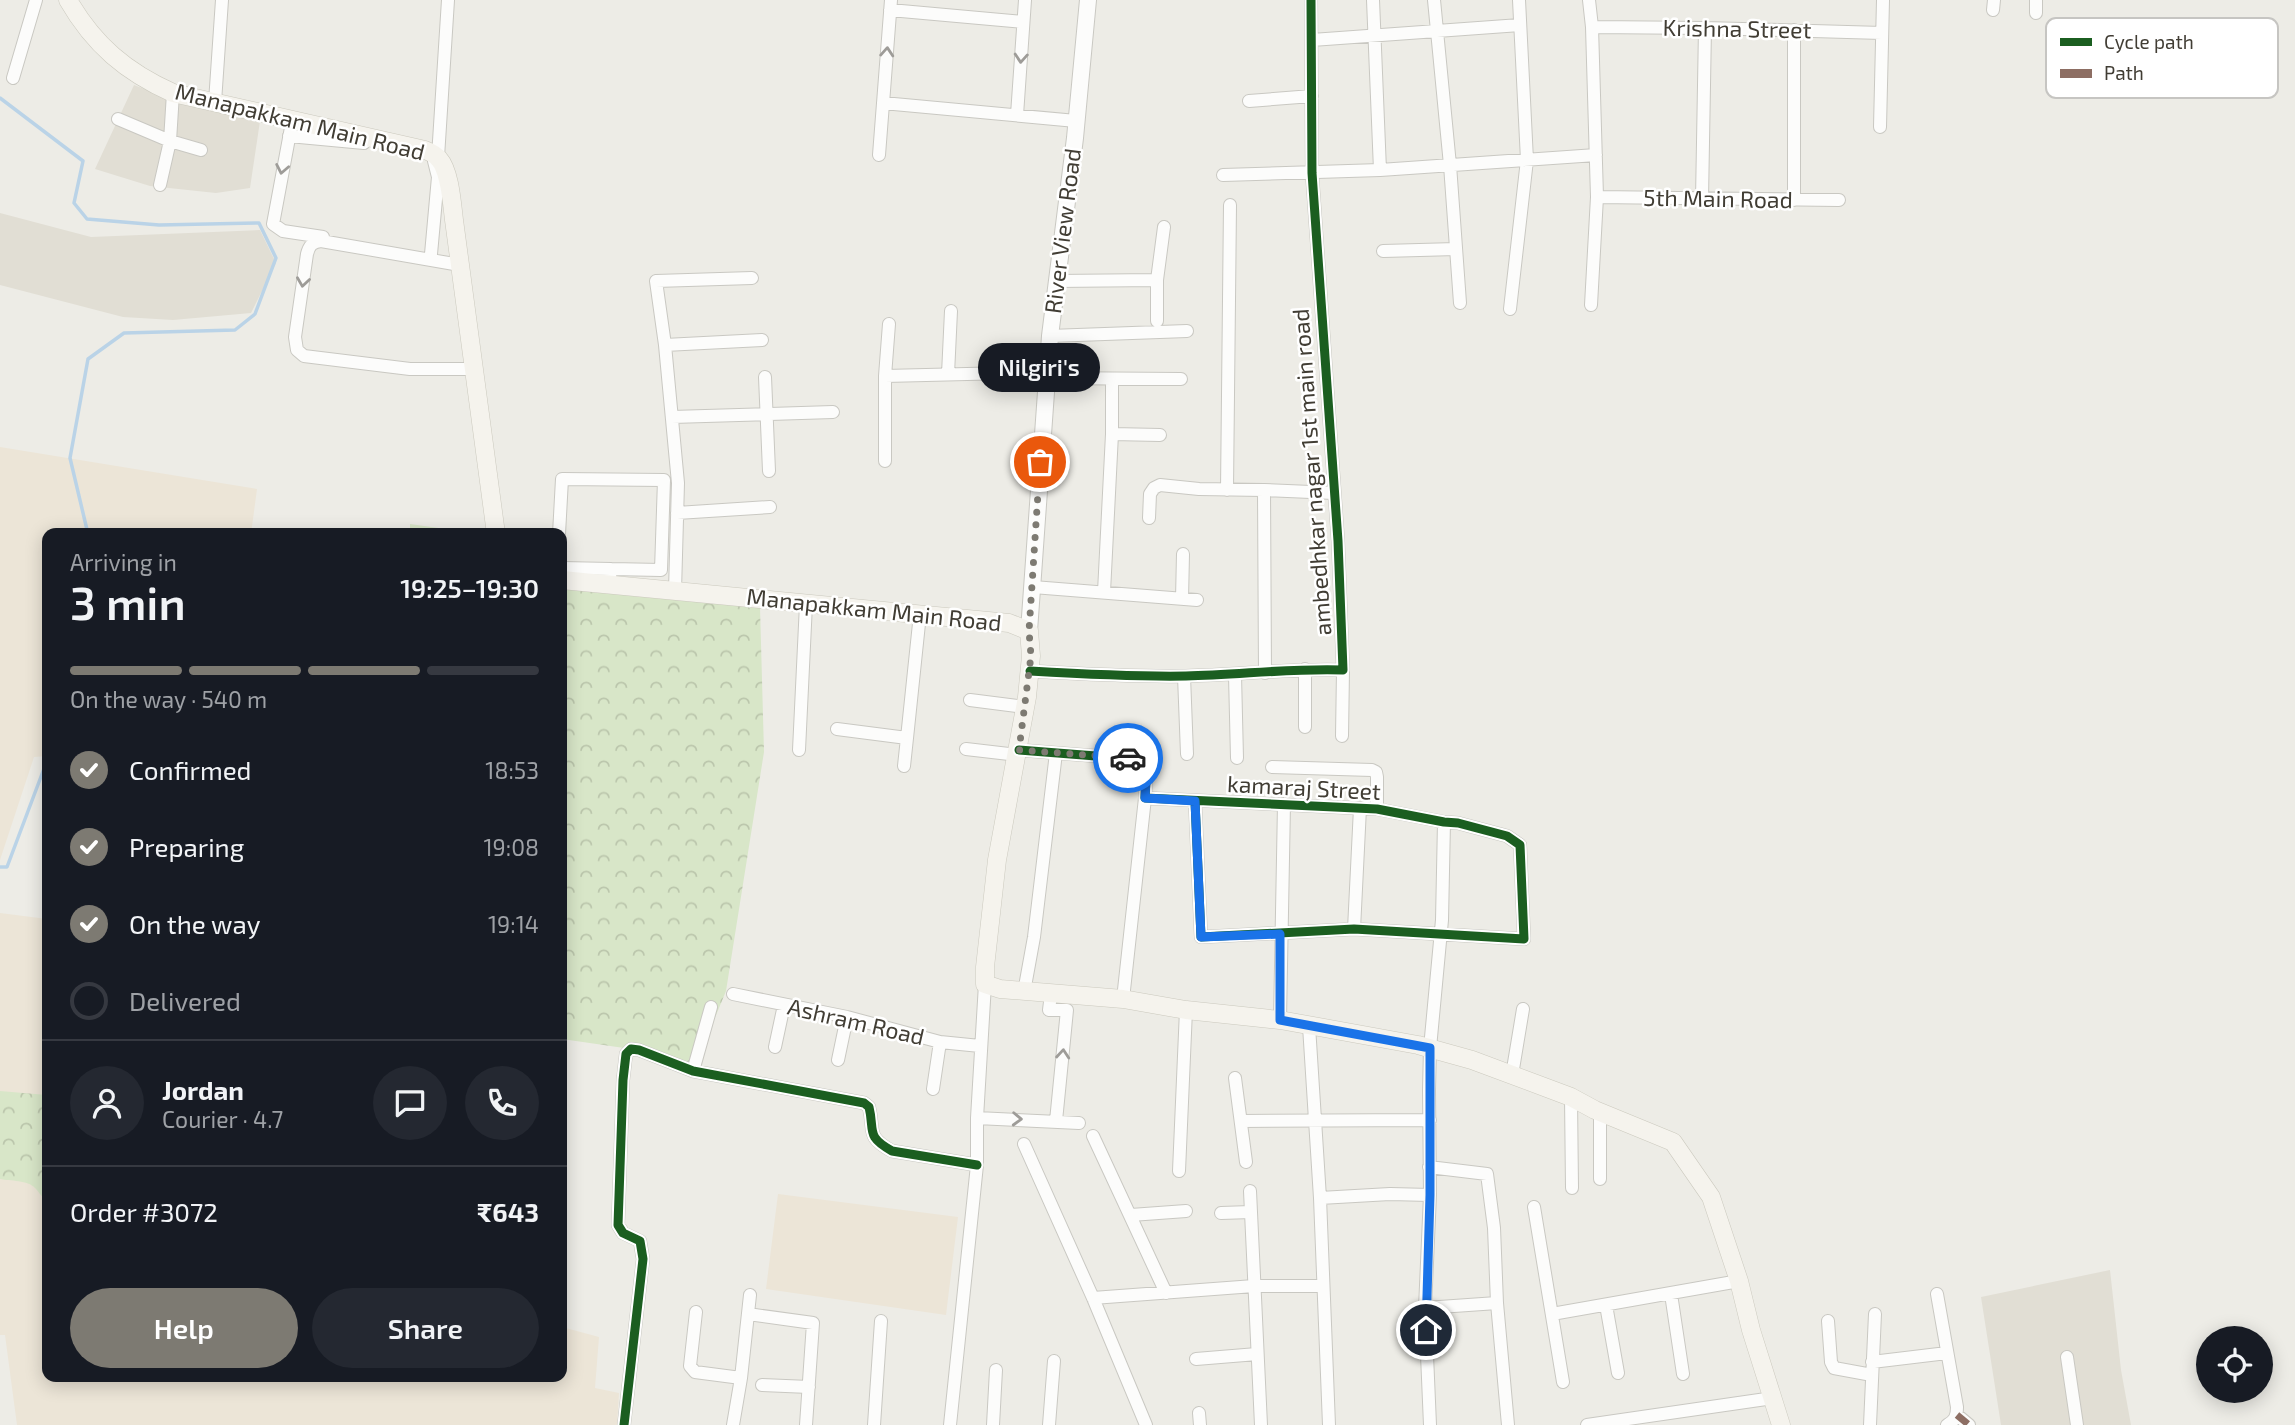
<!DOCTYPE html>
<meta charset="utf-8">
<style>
:root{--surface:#171b24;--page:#242831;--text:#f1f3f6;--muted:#9ea1a6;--line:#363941;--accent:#7d7a72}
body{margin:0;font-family:"Exo 2",sans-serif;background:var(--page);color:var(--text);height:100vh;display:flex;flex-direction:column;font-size:26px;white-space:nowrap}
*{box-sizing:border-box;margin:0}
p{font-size:23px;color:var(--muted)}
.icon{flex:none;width:38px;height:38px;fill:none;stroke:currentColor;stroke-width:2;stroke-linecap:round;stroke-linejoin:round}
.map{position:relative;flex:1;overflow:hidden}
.sheet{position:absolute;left:42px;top:528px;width:525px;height:854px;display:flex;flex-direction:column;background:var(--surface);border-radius:14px;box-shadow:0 4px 18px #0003}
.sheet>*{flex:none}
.controls{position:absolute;left:2196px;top:1326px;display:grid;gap:14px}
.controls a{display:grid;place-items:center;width:77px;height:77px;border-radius:50%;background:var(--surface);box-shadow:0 4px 18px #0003;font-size:35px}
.pin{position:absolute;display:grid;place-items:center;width:60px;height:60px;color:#fff;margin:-30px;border:4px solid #fff;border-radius:50%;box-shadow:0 2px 7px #0007}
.courier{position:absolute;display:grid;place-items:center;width:70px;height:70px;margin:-35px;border:5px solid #1a73e8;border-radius:50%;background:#fff;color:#222;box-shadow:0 2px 9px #0007}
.bubble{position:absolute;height:49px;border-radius:24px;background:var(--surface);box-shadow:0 4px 18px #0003;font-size:23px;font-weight:600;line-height:49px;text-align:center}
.head em{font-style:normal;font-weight:600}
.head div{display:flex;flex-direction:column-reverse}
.head{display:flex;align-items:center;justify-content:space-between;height:119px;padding:0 28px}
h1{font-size:46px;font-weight:600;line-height:52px}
.bar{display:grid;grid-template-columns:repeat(4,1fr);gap:10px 7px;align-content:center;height:84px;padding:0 28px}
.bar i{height:9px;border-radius:5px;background:var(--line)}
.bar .selected{background:var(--accent)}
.bar p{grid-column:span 4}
.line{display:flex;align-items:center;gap:18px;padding:0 28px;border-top:2px solid var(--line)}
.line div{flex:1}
.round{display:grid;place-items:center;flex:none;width:74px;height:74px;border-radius:37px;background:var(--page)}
ol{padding:0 28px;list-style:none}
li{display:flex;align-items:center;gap:21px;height:77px}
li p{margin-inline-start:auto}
li .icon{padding:7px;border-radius:50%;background:var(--accent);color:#fff;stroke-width:4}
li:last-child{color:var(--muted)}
li i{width:38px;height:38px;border:4px solid var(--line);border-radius:50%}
.action{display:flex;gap:14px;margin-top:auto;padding:14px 28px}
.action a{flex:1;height:80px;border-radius:42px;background:var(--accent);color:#fff;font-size:28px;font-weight:600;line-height:80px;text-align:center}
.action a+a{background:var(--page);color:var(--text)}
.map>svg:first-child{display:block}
</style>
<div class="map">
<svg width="2295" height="1425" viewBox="0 0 2295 1425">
<defs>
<pattern id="park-crowns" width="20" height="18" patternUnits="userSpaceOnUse" patternTransform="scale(1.75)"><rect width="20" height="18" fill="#d8e6c8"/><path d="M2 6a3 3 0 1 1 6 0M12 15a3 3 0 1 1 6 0" fill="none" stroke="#bbc6ac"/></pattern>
</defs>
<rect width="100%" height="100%" fill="#edece6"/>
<path fill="#e1ded4" d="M134,85l39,15 87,21 -10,67 -34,5 -66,-7 -55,-17z
M0,213l91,24 169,-7 16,33 -25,50 -78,7 -50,-3 -123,-32z
M2110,1270l11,100 10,55h-130l-20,-128z"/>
<path fill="#ece5d7" d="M0,447l257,42 -6,45h-204v222l-13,1 -34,103z
M0,913l47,6v458h515v-50l37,10 -4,51 24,5 -2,32h-600l-12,-90h-5z
M778,1194l180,23 -12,98 -180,-26z"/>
<path fill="url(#park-crowns)" d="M562,588l198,19 4,145 -38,239 -33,80 -62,-22 -69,-10z
M0,1091l47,4v105c-6,-3 -7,-7 -12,-12 -7,-8 -25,-7 -35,-9z"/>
<path fill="#d8e6c8" d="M410,524l71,10h-71z"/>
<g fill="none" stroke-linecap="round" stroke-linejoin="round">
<path stroke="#bad3e7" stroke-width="3.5" d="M0,98l83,63 -9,42 13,16 72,6 100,-2 17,35 -21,56 -20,16 -111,3 -36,26 -18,99 18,76
M0,867h7l38,-101h2"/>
<g stroke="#c9c8c2" stroke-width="14">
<path id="minor" d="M1373,0l7,170
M1434,0l16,165 10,138
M1589,0l3,27 5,170 -6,108
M890,10l133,12
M1993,10l1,-10
M2036,13v-13
M1592,27l113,1 177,5
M1312,40l208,-15
M13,78l23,-78
M1249,101l63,-5
M215,102l7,-102
M883,103l193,18
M1017,115l8,-115
M118,119l52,22 31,9
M292,122l-19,102 10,7 40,6
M1880,127l3,-127
M289,136l75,7
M879,155l12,-155
M438,157l10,-157
M1223,175l157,-5 216,-15
M160,185l10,-44 3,-48
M1597,197l242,3
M1702,199l3,-171
M1794,200v-170
M1383,251l73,-2
M431,254l7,-77 -4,-16
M460,265l-139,-24c-9,1 -12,5 -14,13l-12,83 2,13 7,6 106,13h65
M1056,281l101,-1
M1510,309l17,-149 -8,-160
M1157,321v-41l7,-53
M1050,336l137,-5
M665,345l97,-5
M948,374l3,-63
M885,376l4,-52
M765,377l4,94
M1046,378l135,1
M672,417l161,-5
M1112,434l48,1
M885,461v-85l162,-4
M1227,490l3,-285
M1264,490l70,3
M677,513l93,-6
M1149,518l1,-24 4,-6 6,-3 39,4 65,1 1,183
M559,534l3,-55 102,1 -3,90 -50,-1 -2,15
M562,568l49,1
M1033,587l164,13
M675,591l3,-108 -13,-138 -9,-64 96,-3
M1104,592l8,-158v-54
M1182,599l1,-45
M1305,669v58
M1030,671c52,3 104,6 156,5 53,-1 105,-8 157,-6l-5,-129 -26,-368 -1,-173
M1235,675l2,83
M1184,676l3,78
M970,700l55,7
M837,729l70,9 13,-124
M1342,736l1,-66
M966,749l52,6
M799,750l7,-146
M1019,750l128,10 -2,38 232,11 67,13 14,1 49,13 13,9 4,94 -170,-10 -153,8 -6,-136
M904,766l3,-28
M1272,767l100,3 4,2 1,5v32
M1354,929l6,-121
M1024,992l10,-55 22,-184
M733,994l114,23 93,25 40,4
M1051,994l-2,16h18l-11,111
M1123,999l22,-201
M1280,1020l4,-216
M1309,1026l11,172 9,227
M775,1047l9,-42
M838,1060l9,-43
M693,1071l18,-64
M1512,1075l11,-66
M1235,1078l11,84
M933,1089l7,-47
M1571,1097l1,91
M1600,1111v68
M977,1118l102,5
M1241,1121l189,-1
M1093,1136l73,157
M1024,1144l69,154 53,127
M1429,1167l58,7 7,54 3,75 11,122
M1179,1171l7,-161
M1250,1191l11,234
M1320,1198l70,-4 40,1
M1534,1207l29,175
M1221,1213l30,-1
M1131,1215l55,-4
M1671,1294l12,80
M1937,1294l20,113c0,9 -2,14 -10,18
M1093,1298l161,-12h69
M1606,1305l12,68
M1425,1308l72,-5
M696,1312l-6,54 5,6 46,6 -8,47
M748,1314l65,9 -7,102
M1552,1314l187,-33
M1828,1321l3,41 3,6 38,7
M2067,1357l10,68
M1196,1359l61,-5
M1872,1362l75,-9
M741,1378l9,-83
M762,1385l47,2
M1199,1413l1,12
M1957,1415l12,10
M624,1425l19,-166 -3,-18 -17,-8 -5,-8 5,-145 3,-26 5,-5 8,1 54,21 171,32 5,4c6,24 -4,29 23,44l85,14
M874,1425l7,-104
M950,1425l27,-260v-47l8,-134
M993,1425l3,-55
M1049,1425l5,-64
M1430,1425l-5,-117 5,-113 -1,-105 1,-42 12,-128 2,-98
M1587,1425l186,-27
M1870,1425l5,-111"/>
</g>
<g stroke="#c9c8c2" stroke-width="18">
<path id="tertiary" d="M1029,631l21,-295 25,-198 13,-138"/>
</g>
<g stroke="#cbc9be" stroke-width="19">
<path id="secondary" d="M68,0c26,45 58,72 105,93l252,57c5,2 11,5 14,9 11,12 13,45 15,61l42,314
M562,580l447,43 20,8 2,25 -4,41 -30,163 -12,107v17l15,5 123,10 63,11 94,10 138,25 54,15 99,37 24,13 78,32 38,55 28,84 12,49 30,95"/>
</g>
<use href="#minor" stroke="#fcfcfb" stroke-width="12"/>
<use href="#tertiary" stroke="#fcfcfb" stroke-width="16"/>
<use href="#secondary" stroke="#f5f3ed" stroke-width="18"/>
<path stroke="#8d6e63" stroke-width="7" stroke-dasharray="14 7" stroke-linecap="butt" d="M1957,1415l12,10"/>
<g stroke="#fff" stroke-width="13">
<path id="cycleway" d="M1030,671c52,3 104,6 156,5 53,-1 105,-8 157,-6l-5,-129 -26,-368 -1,-173
M1019,750l128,10 -2,38 232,11 67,13 14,1 49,13 13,9 4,94 -170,-10 -153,8 -6,-136
M624,1425l19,-166 -3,-18 -17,-8 -5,-8 5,-145 3,-26 5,-5 8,1 54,21 171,32 5,4c6,24 -4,29 23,44l85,14"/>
</g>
<use href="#cycleway" stroke="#1b5e20" stroke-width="9"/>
</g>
<defs><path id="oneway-chevron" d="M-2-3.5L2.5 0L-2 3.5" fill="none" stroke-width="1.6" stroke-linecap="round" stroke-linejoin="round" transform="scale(1.75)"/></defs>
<g stroke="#9e9c98">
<use href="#oneway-chevron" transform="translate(887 52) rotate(-86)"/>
<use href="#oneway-chevron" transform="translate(1021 58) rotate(94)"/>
<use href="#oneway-chevron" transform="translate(282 169) rotate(101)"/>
<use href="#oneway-chevron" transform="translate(303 282) rotate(98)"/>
<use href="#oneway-chevron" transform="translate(1063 1054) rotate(-85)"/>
<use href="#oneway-chevron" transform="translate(1017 1119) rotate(2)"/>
</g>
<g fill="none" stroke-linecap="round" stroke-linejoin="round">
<path stroke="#7d7a72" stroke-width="7" stroke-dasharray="0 12.6" d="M1040,462l-11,169 2,25 -12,94 109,8"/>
<path stroke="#1a73e8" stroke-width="9" d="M1128,758l19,2 -2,38 50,3 6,136 79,-3v86l150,28v147l-4,135"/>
</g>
<g text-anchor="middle" stroke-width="5" stroke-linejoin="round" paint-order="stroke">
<g font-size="23" fill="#413d34" stroke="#fff">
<text transform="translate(1737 29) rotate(1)" y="8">Krishna Street</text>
<text transform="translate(300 122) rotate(14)" y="8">Manapakkam Main Road</text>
<text transform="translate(1718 199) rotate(1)" y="8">5th Main Road</text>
<text transform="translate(1063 231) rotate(-83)" y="8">River View Road</text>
<text transform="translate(1312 472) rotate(-94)" y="8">ambedhkar nagar 1st main road</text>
<text transform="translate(874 610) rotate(6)" y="8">Manapakkam Main Road</text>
<text transform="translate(1304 788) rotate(3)" y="8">kamaraj Street</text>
<text transform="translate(856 1022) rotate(13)" y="8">Ashram Road</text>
</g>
</g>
<rect x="2046" y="18" width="232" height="80" rx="10" fill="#fff" stroke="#c6c5c2" stroke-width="2"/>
<rect x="2060" y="38" width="32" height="8" fill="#1b5e20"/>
<rect x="2060" y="69" width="32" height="9" fill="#8d6e63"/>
<g font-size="19" fill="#413d34">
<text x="2104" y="49">Cycle path</text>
<text x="2104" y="80">Path</text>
</g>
</svg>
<div class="controls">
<a><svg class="icon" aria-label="locate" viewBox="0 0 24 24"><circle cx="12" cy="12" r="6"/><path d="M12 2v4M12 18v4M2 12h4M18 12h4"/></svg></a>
</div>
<div class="pin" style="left:1040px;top:462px;background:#ea580c"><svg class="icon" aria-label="bag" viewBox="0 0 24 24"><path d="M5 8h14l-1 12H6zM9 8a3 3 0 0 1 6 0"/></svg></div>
<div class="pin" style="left:1426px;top:1330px;background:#1f2937"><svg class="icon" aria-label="home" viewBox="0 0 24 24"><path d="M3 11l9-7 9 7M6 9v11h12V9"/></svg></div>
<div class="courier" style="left:1128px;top:758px"><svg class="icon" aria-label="car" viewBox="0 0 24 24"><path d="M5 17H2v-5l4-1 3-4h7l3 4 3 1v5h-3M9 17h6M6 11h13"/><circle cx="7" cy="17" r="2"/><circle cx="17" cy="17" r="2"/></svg></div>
<div class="bubble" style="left:978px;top:343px;width:122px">Nilgiri's</div>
<section class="sheet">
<div class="head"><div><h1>3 min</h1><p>Arriving in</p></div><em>19:25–19:30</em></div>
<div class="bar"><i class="selected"></i><i class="selected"></i><i class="selected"></i><i></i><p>On the way · 540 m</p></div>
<ol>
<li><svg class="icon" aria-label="check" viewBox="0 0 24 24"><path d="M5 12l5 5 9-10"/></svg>Confirmed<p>18:53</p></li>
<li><svg class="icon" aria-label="check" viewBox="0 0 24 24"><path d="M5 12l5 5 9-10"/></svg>Preparing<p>19:08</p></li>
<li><svg class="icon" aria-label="check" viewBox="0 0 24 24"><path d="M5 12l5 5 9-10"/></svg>On the way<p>19:14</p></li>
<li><i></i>Delivered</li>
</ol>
<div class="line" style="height:126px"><a class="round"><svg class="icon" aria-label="person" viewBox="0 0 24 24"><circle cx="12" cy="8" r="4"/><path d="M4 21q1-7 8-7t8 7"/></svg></a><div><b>Jordan</b><p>Courier · 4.7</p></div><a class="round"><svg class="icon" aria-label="chat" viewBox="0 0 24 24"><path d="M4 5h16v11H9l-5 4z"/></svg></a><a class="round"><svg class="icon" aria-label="phone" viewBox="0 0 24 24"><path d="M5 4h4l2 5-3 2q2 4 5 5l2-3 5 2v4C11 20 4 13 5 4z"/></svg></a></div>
<div class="line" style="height:91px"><div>Order #3072</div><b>₹643</b></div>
<div class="action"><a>Help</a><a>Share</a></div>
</section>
</div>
